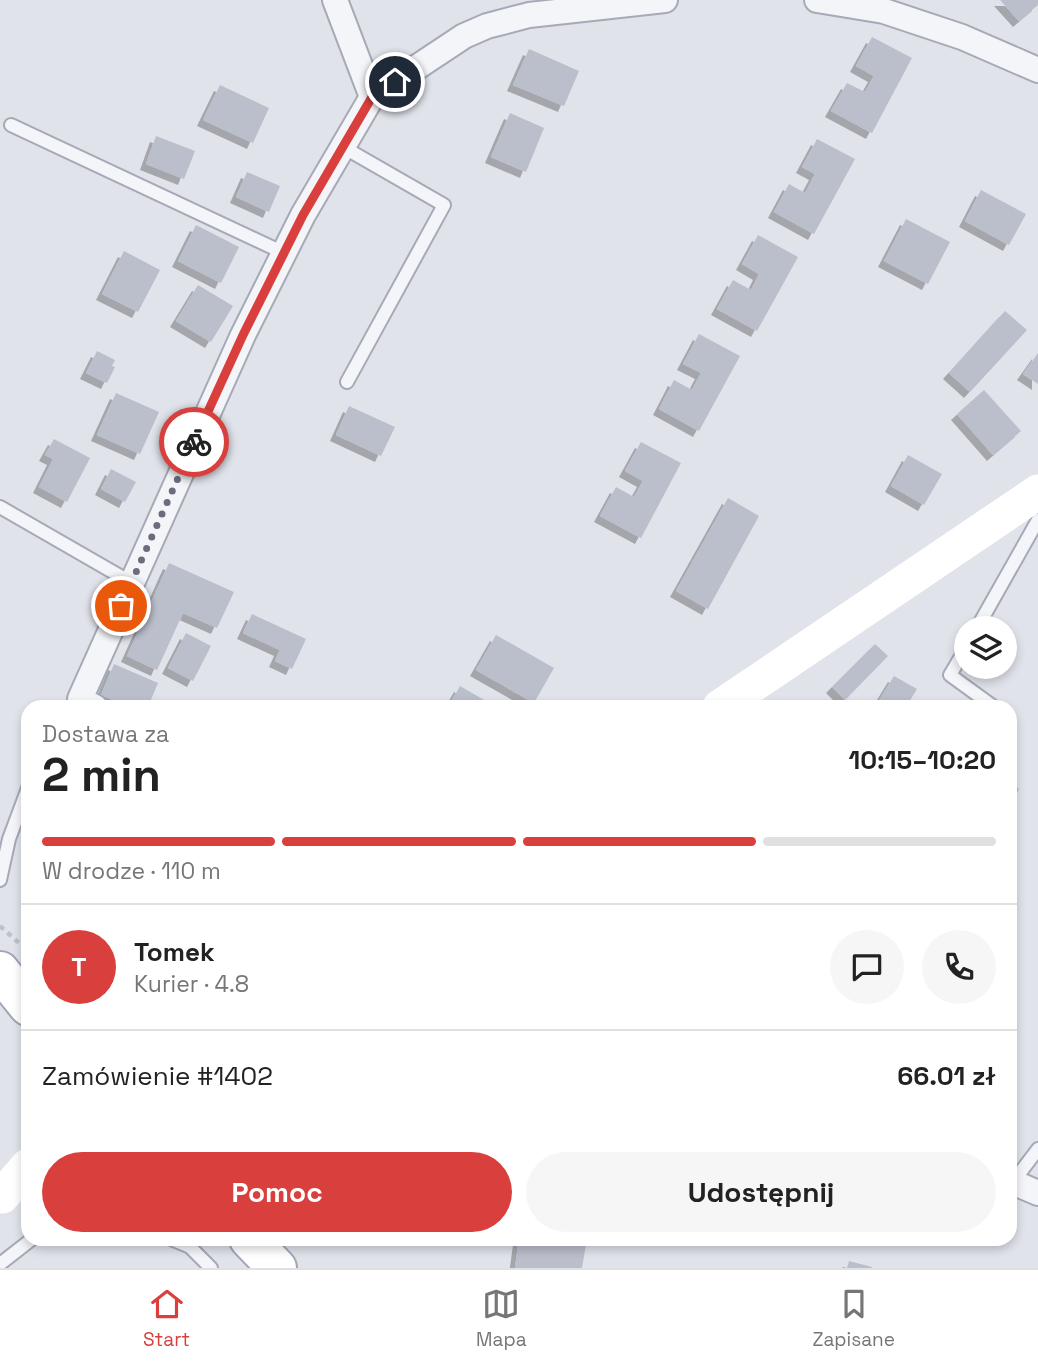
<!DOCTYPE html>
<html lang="pl">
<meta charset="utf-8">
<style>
:root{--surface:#fff;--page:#f6f6f6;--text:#222;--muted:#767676;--line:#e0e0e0;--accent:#d9403d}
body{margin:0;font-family:"Space Grotesk",sans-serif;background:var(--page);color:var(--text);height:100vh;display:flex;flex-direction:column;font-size:26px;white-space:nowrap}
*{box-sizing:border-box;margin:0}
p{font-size:23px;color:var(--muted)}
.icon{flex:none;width:38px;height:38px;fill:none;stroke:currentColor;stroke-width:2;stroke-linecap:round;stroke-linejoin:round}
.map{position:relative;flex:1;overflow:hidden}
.side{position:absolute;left:21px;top:700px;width:996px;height:546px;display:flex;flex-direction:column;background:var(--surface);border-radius:21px;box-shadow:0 4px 10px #0003}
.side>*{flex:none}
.fabs{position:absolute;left:954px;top:616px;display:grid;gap:14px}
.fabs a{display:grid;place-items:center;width:63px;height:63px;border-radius:50%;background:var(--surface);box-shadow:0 4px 10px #0003;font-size:35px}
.pin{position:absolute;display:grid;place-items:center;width:60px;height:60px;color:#fff;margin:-30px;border:4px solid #fff;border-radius:50%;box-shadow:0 2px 7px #0007}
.courier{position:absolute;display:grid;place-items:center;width:70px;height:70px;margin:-35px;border:5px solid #d9403d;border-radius:50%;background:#fff;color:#222;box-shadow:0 2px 9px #0007}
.head em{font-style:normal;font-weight:800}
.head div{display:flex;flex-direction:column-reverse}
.head{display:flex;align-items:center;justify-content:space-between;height:119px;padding:0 21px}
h1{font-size:46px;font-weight:800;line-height:52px}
.bar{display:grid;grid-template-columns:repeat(4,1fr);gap:10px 7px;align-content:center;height:84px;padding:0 21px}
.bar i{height:9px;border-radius:5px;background:var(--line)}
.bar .selected{background:var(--accent)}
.bar p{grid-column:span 4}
.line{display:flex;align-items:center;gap:18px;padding:0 21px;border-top:2px solid var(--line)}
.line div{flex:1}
.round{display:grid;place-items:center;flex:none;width:74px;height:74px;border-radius:37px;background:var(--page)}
.action{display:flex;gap:14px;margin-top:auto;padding:14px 21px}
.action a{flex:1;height:80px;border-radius:42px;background:var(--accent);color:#fff;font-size:28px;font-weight:800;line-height:80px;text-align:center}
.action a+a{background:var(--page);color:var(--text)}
.tab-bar{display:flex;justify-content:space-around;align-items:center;height:98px;border-top:2px solid var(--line);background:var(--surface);font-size:19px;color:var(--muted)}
.tab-bar a{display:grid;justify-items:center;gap:4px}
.tab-bar .selected{color:var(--accent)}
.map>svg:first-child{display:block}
</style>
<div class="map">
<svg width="1038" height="1268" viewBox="0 0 1038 1268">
<defs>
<filter id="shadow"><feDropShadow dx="-6" dy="6" stdDeviation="0" flood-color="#0004"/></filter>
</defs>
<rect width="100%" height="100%" fill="#e1e3eb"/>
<path fill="#bbbecb" filter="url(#shadow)" d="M1000,0h38v5l-19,16z
M872,37l40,21 -40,75 -41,-22 16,-28 18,9 9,-16 -18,-10z
M529,49l50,22 -15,35 -51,-21z
M220,85l49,23 -16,35 -50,-23z
M510,113l34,15 -18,44 -35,-15z
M156,136l39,15 -11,28 -38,-15z
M817,139l38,20 -41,75 -40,-22 15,-28 16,9 10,-19 -13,-7z
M247,172l33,14 -11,26 -33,-15z
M981,190l45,24 -17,31 -44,-24z
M906,219l44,23 -22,42 -44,-23z
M196,225l43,22 -18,36 -43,-22z
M758,235l40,22 -41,74 -40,-22 16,-29 18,10 8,-16 -17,-10z
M124,251l36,19 -22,42 -36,-18z
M198,285l35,21 -22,36 -35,-21z
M1005,311l22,19 -57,62 -21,-19z
M699,334l41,22 -41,75 -40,-22 15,-29 18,10 9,-17 -18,-9z
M97,351l18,9 -3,6 3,1 -8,16 -21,-10z
M1038,353v31l-15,-10z
M984,390l37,41 -28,24 -36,-41z
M116,393l43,19 -19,42 -43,-19z
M349,406l46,21 -14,29 -45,-21z
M54,439l36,19 -23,44 -28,-15 14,-28 -8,-4z
M641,442l40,21 -40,75 -41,-22 16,-29 18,10 9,-16 -18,-10z
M908,455l34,19 -18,31 -33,-19z
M111,469l25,13 -11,20 -24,-13z
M728,498l31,18 -51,93 -32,-18z
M169,563l65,29 -17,36 -34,-15 -26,57 -30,-14z
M252,614l54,25 -14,30 -17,-8 5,-11 -37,-17z
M186,633l25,13 -18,35 -25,-13z
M496,635l58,33 -20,35 -58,-33z
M875,644l13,12 -43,44 -13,-13z
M114,664l44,19 -10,24h-17l-30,-12z
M894,676l23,13 -11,18h-31z
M460,686l31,18 -1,3h-42z
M1010,783l9,6 -9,15z
M519,1239h68l-5,29h-67z
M849,1261l23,6v1h-25z"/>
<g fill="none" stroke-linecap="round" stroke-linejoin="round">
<g stroke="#a6a9b6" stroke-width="16">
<path id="lane" d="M11,125l273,128
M343,147l101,58 -97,177
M0,507l132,76
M977,628l61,-108
M966,648l-16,27 44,32
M0,880l9,-41 19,-51
M1013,1182l25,-33
M171,1239l19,8 21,21
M0,1264l32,-25"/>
</g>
<g stroke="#a6a9b6" stroke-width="28">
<path id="street" d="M335,0l37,97
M817,0l67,11 78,26 76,33
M95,707l-15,-8 163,-364 60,-120 69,-118 92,-61 23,-10 42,-11 136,-15
M1010,1181l28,12"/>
</g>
<g stroke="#a0a5b8" stroke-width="42">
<path id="primary" d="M0,971l28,35
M249,1239l28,29"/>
</g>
<path stroke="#bfc1ca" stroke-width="4.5" stroke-dasharray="5 5" stroke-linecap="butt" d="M0,926l28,25"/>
<use href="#lane" stroke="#f4f5f9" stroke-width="12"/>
<use href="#street" stroke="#f4f5f9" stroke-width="24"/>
<path stroke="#fff" stroke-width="35" d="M720,707l318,-215
M2,1196l26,-30"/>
<use href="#primary" stroke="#fff" stroke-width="38"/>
</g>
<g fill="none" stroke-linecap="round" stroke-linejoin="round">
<path stroke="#696d7e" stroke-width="7" stroke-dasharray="0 12.6" d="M121,606l73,-164"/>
<path stroke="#d9403d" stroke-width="9" d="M194,442l49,-107 60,-120 69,-118 23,-15"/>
</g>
</svg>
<div class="fabs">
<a><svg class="icon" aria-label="layers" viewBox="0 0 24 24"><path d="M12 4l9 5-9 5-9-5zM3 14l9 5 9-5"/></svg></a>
</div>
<div class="pin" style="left:121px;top:606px;background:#ea580c"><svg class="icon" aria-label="bag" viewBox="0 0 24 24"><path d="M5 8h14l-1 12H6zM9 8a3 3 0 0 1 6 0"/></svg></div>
<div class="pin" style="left:395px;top:82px;background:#1f2937"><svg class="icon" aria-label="home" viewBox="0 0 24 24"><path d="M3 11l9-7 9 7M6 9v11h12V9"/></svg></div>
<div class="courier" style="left:194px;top:442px"><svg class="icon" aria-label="bike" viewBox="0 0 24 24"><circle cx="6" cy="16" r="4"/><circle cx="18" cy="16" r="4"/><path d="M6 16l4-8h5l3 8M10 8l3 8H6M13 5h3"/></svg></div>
<section class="side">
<div class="head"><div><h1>2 min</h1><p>Dostawa za</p></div><em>10:15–10:20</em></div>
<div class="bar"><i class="selected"></i><i class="selected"></i><i class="selected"></i><i></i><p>W drodze · 110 m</p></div>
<div class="line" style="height:126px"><b class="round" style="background:var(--accent);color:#fff">T</b><div><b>Tomek</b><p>Kurier · 4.8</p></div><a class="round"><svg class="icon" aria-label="chat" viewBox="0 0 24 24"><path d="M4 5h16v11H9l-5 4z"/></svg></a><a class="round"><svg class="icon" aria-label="phone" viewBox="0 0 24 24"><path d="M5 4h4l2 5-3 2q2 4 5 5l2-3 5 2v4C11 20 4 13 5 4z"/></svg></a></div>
<div class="line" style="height:91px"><div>Zamówienie #1402</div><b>66.01 zł</b></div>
<div class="action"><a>Pomoc</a><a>Udostępnij</a></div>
</section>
</div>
<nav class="tab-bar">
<a class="selected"><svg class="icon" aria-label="home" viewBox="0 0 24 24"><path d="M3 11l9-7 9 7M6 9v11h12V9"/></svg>Start</a>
<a><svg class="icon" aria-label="map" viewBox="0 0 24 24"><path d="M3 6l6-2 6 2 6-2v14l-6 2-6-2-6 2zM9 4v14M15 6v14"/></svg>Mapa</a>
<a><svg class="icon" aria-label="saved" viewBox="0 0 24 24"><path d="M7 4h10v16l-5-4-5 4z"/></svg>Zapisane</a>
</nav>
